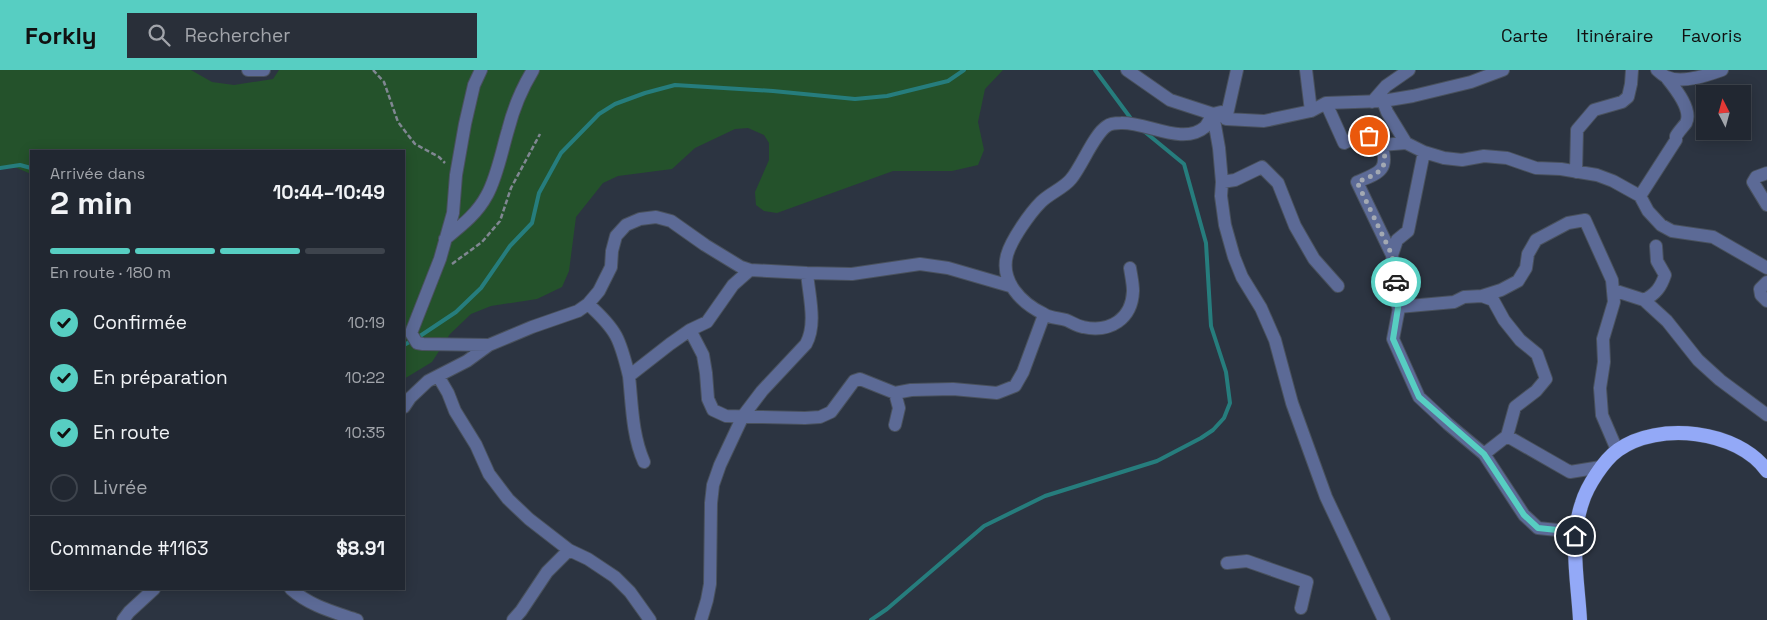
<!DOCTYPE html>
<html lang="fr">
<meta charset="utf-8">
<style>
:root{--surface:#212731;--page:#292f39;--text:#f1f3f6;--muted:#a2a5ab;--line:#3e444d;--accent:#57cec2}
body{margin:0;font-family:"Space Grotesk",sans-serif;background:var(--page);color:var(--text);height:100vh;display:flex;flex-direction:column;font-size:19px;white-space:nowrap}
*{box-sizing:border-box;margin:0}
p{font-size:16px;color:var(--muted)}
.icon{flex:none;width:28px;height:28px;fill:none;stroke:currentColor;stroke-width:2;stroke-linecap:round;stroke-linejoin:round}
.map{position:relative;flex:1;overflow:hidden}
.sheet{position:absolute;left:30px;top:80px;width:375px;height:440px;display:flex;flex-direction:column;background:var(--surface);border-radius:0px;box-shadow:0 2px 12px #0003,0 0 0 1px var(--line)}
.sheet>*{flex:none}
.needle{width:32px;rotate:354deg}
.controls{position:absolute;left:1696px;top:15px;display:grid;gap:10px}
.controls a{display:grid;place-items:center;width:55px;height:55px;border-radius:0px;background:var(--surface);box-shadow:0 2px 12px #0003,0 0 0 1px var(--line);font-size:25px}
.pin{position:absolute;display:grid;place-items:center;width:42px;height:42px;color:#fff;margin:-21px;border:2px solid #fff;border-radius:50%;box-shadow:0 1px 5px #0007}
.courier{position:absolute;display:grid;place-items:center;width:50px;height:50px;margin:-25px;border:4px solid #57cec2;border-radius:50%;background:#fff;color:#222;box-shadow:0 1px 6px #0007}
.headline em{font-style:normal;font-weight:700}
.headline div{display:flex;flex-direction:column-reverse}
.headline{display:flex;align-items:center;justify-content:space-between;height:85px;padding:0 20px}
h1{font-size:32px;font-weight:700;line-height:38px}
.bar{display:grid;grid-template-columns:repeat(4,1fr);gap:8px 5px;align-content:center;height:60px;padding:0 20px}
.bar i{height:6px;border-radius:4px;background:var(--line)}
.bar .on{background:var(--accent)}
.bar p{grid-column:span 4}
.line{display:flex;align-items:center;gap:12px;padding:0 20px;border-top:1px solid var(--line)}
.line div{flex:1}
ol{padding:0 20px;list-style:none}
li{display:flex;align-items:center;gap:15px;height:55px}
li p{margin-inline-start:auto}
li .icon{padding:5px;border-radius:50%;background:var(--accent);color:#111;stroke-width:4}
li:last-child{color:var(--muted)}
li i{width:28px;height:28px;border:2px solid var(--line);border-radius:50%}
header{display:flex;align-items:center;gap:30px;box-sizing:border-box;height:70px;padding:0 25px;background:var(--accent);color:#111}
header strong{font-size:24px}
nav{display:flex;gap:28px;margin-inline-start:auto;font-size:18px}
.search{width:350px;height:45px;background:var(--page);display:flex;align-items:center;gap:12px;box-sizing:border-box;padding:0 18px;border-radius:0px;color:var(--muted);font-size:19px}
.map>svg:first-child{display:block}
</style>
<header>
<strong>Forkly</strong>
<div class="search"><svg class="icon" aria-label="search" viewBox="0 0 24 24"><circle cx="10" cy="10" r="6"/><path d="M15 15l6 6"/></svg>Rechercher</div>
<nav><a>Carte</a><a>Itinéraire</a><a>Favoris</a></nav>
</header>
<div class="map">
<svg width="1767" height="550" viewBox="0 0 1767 550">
<rect width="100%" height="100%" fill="#2c3441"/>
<path fill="#24522b" d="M0,0h191l21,12 22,3 39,-6 6,-9h724l-18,19 -7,33 6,28 -6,15 -26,6h-59l-116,42 -13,-2 -8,-6 -1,-13 14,-32v-17l-5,-8 -16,-7 -13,1 -40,19 -23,21 -54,7 -15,7 -27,34 -7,54 -7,16 -25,12 -46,7 -20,8 -21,20 -18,28 -28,17v-228h-373v23l-21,-9 -10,5z"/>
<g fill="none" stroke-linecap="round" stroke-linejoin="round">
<path stroke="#267d7d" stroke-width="4" d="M1095,0l37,50
M0,98l20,-3 11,3
M404,275l13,-7 39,-26 25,-24 29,-42 22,-23 7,-30 22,-40 38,-39 16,-10 30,-11 30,-8 98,6 82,8 32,-3 61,-15 16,-11
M871,550l16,-11 97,-83 61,-30 112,-35 44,-23 12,-8 11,-12 6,-15 -4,-31 -15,-46 -5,-83 -22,-79 -39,-32"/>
<g stroke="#49515d" stroke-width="14">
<path id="minor" d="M248,0h16
M481,0l-7,15 -9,39 -9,51 -3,38 -13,46 -29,74 6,10 6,1 66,1
M1127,0l43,30 43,14 6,34 3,34 -1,14 4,29 9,32 8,20 19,31 14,32 17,63 34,94 58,123
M1306,0l5,41
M1657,0c3,2 6,6 10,7 15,7 41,-2 55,-7
M1383,31l4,11 19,31 18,9 20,6 18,2 22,-4 23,2 29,10 25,1 36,6 16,6 27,15 8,15 13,14 11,6 41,6 54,31
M1372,32l14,-16 23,-16
M1326,33l18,40c15,-7 25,-13 37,2
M1226,49l11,-49
M1424,82l-16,79 -11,9 -5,15 7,53 -6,31 26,58 29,27 36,30 23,-18
M1576,102l1,-42 17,-20 28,-8 6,-5 3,-13 1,-14
M1767,103l-11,4 -3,5 14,23
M1222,112l13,-2 27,-13 16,16 17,43 19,33 24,27
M1640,126l36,-56v-4c3,-5 7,-9 10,-13 7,-14 -12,-36 -20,-46
M445,169c16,-13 32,-25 42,-44 10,-18 15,-45 21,-65 5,-20 14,-42 25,-60
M1392,185l-35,-73c22,-9 33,-12 24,-37l25,-2
M1130,198c1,7 3,15 3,23 -1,28 -23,42 -50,36 -6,-1 -12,-5 -17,-7 -7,-2 -16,-2 -22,-6 -23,-11 -44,-33 -37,-59 4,-15 23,-42 34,-53 9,-9 23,-14 30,-23 11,-13 23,-45 36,-53 4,-3 10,-3 14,-3 26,-1 62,23 84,4 3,-3 5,-9 8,-13l8,-2 5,7 38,2 47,-10 15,-8 57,-2 30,-5 58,-14 32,-12
M1767,212l-7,7 1,6 6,6
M1613,220l31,10 23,21 31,39 22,20 47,35
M1482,226l11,4 11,20 16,20 17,14 9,25 -10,12 -21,16 -8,29 63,36 31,-5
M1644,230c12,-6 17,-13 21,-25l-8,-14 -1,-15
M588,234c29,26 32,35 41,72l41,-32 20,-14 13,25 3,18 2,26 5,11 13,6 79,2 15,-1 11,-5 23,-31 6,-2 35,14 16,-3 42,-1 44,4 18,-7 8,-14 21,-57
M1398,237l56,-5 10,-5 18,-1 19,-6 17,-9 8,-13 2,-14 8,-14 32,-17 17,-3 27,60 2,22 -11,37 1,23 -4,26 2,27 15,35
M690,260l17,-8 26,-37 17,-15
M438,306l10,17 7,18 21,34 13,29 19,25 21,20 40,31 19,9 27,18 15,15 20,28
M629,306c3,28 3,59 15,86
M404,337l6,-9 18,-17 39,-20 22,-16 43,-18 46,-16 10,-7 11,-13 12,-24 1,-16 4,-15 10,-11 14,-6 16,-2 15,4 34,24 36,22 9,3 57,3 45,1 68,-10 28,4 62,18
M895,355l4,-17 -4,-15
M1484,384l40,61 14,13 38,4
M1227,493l20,-2 60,21 -6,26
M291,519c19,17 43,23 66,31
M123,550l6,-8 25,-23
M513,550l8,-9 26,-39 22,-22
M701,550l6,-20 3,-16 1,-81 2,-18 7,-20 23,-49 19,-25 44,-47c11,-20 3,-48 1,-71"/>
</g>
<g stroke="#49515d" stroke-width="15">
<path id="trunk" d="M1580,550c-2,-38 -11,-80 2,-117 5,-17 22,-43 36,-53 40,-29 120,-20 149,21"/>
</g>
<path stroke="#808792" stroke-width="2.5" stroke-dasharray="5 2.5" stroke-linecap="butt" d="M373,0l11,12 14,40 17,22 24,13 6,6
M452,194l30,-22 18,-21 11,-33 29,-54"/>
<use href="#minor" stroke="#5c6a96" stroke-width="12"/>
<use href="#trunk" stroke="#93a9f7" stroke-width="14"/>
</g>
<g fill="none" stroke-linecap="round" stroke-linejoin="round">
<path stroke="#a3a9b3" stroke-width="5" stroke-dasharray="0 9" d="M1369,66c7,2 11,6 14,13 7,22 -9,26 -26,33l35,73 4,27"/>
<path stroke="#57cec2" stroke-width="6" d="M1396,212l2,26 -5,31 26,58 65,57 40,61 14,13 38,4 -1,4"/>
</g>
</svg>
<div class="controls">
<a><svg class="needle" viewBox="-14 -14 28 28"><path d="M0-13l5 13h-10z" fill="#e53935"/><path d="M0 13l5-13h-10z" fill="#a2a5ab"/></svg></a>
</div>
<div class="pin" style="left:1369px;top:66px;background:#ea580c"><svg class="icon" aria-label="bag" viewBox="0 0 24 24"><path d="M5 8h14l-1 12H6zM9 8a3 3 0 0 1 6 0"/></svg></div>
<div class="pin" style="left:1575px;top:466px;background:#1f2937"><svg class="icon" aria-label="home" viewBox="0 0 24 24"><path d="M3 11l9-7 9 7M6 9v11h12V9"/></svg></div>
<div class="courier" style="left:1396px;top:212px"><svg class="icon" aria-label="car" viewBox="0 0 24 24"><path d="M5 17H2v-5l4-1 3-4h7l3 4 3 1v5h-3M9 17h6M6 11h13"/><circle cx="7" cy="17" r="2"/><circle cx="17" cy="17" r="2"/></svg></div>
<section class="sheet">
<div class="headline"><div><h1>2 min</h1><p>Arrivée dans</p></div><em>10:44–10:49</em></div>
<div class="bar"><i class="on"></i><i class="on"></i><i class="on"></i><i></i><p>En route · 180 m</p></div>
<ol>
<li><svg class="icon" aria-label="check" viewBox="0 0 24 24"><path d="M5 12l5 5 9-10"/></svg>Confirmée<p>10:19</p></li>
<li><svg class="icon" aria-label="check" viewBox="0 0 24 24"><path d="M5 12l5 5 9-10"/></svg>En préparation<p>10:22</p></li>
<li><svg class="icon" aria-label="check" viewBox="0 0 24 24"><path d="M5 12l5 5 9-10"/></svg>En route<p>10:35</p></li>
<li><i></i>Livrée</li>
</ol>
<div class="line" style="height:65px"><div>Commande #1163</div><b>$8.91</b></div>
</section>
</div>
